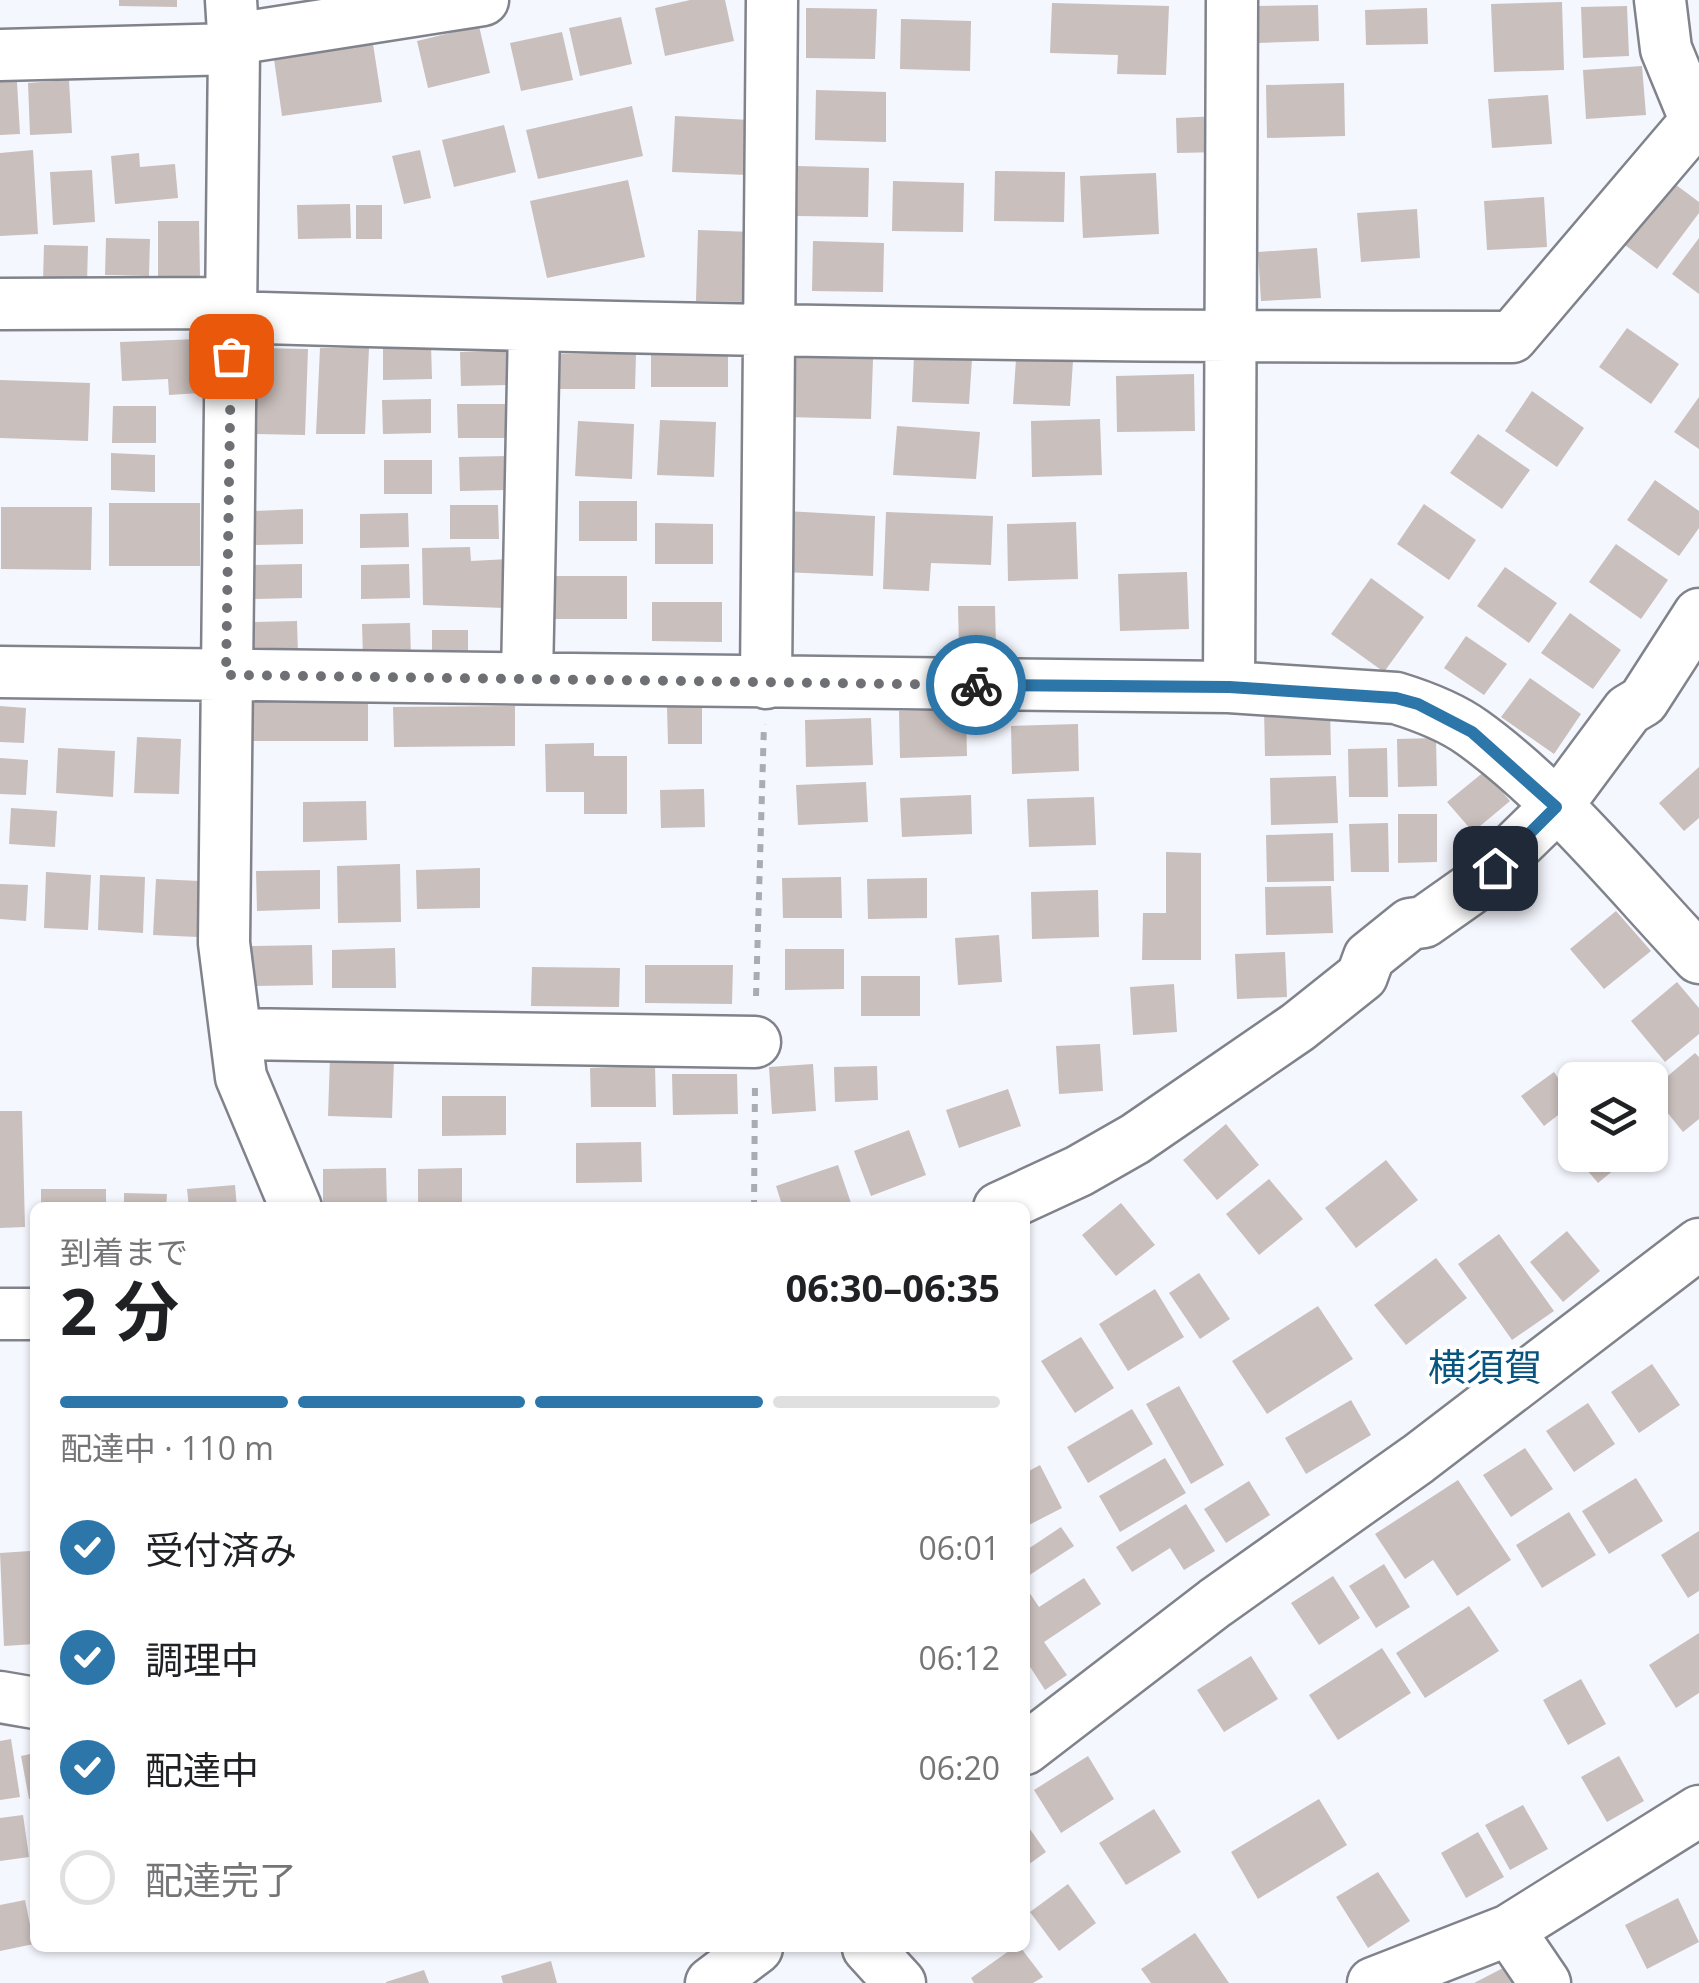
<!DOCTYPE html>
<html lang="ja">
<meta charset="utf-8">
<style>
:root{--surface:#fff;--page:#f6f6f6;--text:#202124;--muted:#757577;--line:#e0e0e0;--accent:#2c76a9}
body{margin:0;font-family:"Open Sans","Noto Sans JP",sans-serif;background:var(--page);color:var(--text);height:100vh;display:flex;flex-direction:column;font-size:38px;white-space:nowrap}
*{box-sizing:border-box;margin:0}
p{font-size:32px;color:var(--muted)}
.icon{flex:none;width:55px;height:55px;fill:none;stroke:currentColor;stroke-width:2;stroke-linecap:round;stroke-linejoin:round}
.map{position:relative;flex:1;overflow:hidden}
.panel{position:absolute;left:30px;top:1202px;width:1000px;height:750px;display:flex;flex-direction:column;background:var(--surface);border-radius:15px;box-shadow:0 2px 8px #0004}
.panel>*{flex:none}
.fabs{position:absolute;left:1558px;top:1062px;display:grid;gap:20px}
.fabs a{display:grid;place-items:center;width:110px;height:110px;border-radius:15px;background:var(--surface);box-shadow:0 2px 8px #0004;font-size:50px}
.pin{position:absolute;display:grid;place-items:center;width:85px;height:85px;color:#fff;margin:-42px;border-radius:20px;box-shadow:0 5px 15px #0006}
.courier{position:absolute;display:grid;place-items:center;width:100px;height:100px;margin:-50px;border:8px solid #2c76a9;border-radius:50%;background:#fff;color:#222;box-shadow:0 2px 12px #0007}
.overview em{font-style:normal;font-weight:700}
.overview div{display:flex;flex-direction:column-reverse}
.overview{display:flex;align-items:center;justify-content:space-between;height:170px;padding:0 30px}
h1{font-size:65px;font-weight:700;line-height:75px}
.bar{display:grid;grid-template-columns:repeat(4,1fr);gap:15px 10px;align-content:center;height:120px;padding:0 30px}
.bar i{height:12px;border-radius:8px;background:var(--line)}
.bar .on{background:var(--accent)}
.bar p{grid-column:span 4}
ol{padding:0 30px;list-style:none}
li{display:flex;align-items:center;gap:30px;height:110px}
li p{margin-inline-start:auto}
li .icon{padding:10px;border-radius:50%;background:var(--accent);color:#fff;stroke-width:4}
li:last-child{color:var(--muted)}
li i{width:55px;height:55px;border:5px solid var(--line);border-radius:50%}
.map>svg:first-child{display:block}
</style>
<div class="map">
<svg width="1699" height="1983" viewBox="0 0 1699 1983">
<rect width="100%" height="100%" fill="#f5f7fe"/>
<path fill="#c9bfbc" d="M119,0h58v7l-58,-1z
M690,0h35l9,41 -69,15 -10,-48z
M1562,2l2,68 -70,2 -3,-68z
M1052,3l117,3 -3,69 -49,-1 1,-19 -68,-2z
M1318,5l1,36 -61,2 -1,-37z
M1627,6l2,50 -46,2 -2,-51z
M806,8l71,1 -2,50 -69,-1z
M1427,8l1,36 -62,1 -1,-35z
M621,17l11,47 -52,12 -11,-48z
M901,19l70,2 -1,50 -70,-2z
M479,26l11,47 -62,15 -11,-47z
M562,32l11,48 -52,11 -11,-48z
M373,44l9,58 -100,14 -8,-57z
M1642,66l4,49 -60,4 -3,-49z
M69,80l3,53 -42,2 -2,-52z
M0,82h17l3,52 -20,1z
M1344,83l1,53 -78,2 -1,-53z
M816,90l70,2v50l-71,-2z
M1548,95l4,49 -60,4 -4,-49z
M632,106l11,50 -105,23 -12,-49z
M675,116l75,4 -3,55 -75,-3z
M1219,116l2,36 -44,1 -1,-35z
M504,125l12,47 -62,15 -12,-47z
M33,150l5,84 -38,2v-83z
M420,150l11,48 -27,6 -12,-48z
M139,153l1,14 35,-3 3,34 -63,6 -4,-48z
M798,166l71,2 -1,49 -71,-1z
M92,170l3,52 -42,3 -3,-53z
M995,171l70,1 -1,50 -70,-1z
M1156,173l3,61 -76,4 -3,-62z
M1664,176l35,26v11l-42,56 -40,-30z
M628,180l17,77 -98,21 -17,-77z
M893,181l71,2 -1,49 -71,-1z
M1544,197l3,50 -60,3 -3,-49z
M350,204l1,34 -53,1 -1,-34z
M356,205h26v34h-26z
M1417,209l3,49 -59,4 -4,-49z
M158,221h41l1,56 -42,1z
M698,230l54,2 -3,70 -53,-1z
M106,238l44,1 -1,37 -44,-1z
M1699,238v56l-27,-20z
M813,241l71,2 -1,49 -71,-1z
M44,245l44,1 -1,37 -44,-1z
M1317,248l4,50 -60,3 -3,-49z
M1627,328l52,36 -28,40 -52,-37z
M198,339l2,54 -31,2 -1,-16 -46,2 -2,-39z
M431,345l1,34 -49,1v-34z
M258,348l50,1 -3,86 -49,-1z
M320,348h49l-4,86h-49z
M509,351v34l-48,1 -1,-34z
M651,351h77v36h-77z
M557,354h79l-1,35h-78z
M914,356l58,3 -3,45 -57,-2z
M788,357l85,2 -2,60 -85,-2z
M1016,359l57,2 -3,45 -57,-2z
M1194,374l1,57 -78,1 -1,-56z
M0,380l90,3 -2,58 -88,-3z
M1532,391l52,37 -27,39 -52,-36z
M1699,397v52l-25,-17z
M431,399v34l-48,1 -1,-34z
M457,404h49v34h-48z
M113,406h43v37h-44z
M1100,419l2,56 -70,2 -1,-56z
M660,420l56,2 -2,55 -57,-2z
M578,421l56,3 -2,55 -57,-3z
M897,426l83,6 -4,47 -83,-4z
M1478,434l52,36 -28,39 -52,-36z
M111,453l44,2v37l-44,-2z
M508,456v34l-48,1 -1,-34z
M384,460h48v34h-48z
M1655,480l44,31v17l-20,28 -52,-36z
M579,501h58v40h-58z
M109,503h91v63h-91z
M1424,504l52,36 -27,40 -52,-36z
M450,505h48l1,34h-49z
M1,507h91l-1,63 -90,-1z
M303,509v35l-48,1 -1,-34z
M786,511l89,5 -2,60 -90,-4z
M886,512l107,4 -2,49 -60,-2 -2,28 -46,-2z
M408,513l1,34 -49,1v-34z
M1076,522l2,57 -70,2 -1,-57z
M655,523l58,1v40h-58z
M1616,544l52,36 -27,39 -52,-37z
M470,547l1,14 38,-2 -4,49 -82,-3 -1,-57z
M302,564v34l-48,1 -1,-34z
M409,564l1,34 -49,1v-34z
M1505,567l52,36 -28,40 -52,-37z
M1187,572l2,57 -69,2 -2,-57z
M546,576h81v43h-81z
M1371,578l53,39 -40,55 -53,-38z
M652,602h70v40l-70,-1z
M958,606h37l1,41 -37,1z
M1570,613l51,37 -28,39 -52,-36z
M297,621l1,34 -49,1v-34z
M410,623l1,35h-48l-1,-34z
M432,630h36v34h-36z
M1466,636l41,28 -23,31 -40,-27z
M1530,678l51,36 -27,40 -53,-37z
M247,701h121v40h-121z
M0,706l26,2 -2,35 -24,-1z
M515,706v40l-121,1 -1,-40z
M667,707h35v37h-34z
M1330,708l1,47 -66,1 -1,-47z
M966,709l1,47 -67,2 -1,-47z
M871,718l2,47 -67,2 -1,-47z
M1078,724l1,47 -67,3 -1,-48z
M137,737l44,2 -2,55 -45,-1z
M1436,738l1,48 -39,1 -1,-48z
M594,743v13h33v58h-43v-22h-38l-1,-48z
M58,748l57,3 -2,46 -57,-4z
M1387,748l1,49h-39l-1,-48z
M0,758l28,2 -2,35 -26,-1z
M1699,767v51l-15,13 -25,-28z
M1485,771l25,30 -37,31 -26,-30z
M1336,776l2,47 -67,2 -1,-47z
M866,782l2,40 -70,3 -2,-40z
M704,789l1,38 -44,1 -1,-38z
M971,795l1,39 -70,3 -2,-39z
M1094,797l2,48 -67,2 -2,-48z
M366,801l1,39 -64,2v-40z
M11,808l46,3 -2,36 -46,-3z
M1398,814h39v48l-39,1z
M1388,823l1,49h-38l-2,-48z
M1333,833l1,48 -67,1 -1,-47z
M1166,852l35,1v107h-59l1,-47h23z
M400,864l1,58 -63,1 -1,-57z
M480,868v40l-63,1 -1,-39z
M320,870v39l-63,2 -1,-40z
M46,872l45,3 -3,55 -44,-2z
M100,875l45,2 -2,56 -45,-3z
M841,877l1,41h-59l-1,-40z
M927,878v40l-59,1 -1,-40z
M156,879l44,2 -2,56 -45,-2z
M0,884l28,1 -2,36 -26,-2z
M1331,886l2,47 -67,2 -1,-48z
M1098,890l1,47 -67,2 -1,-47z
M1616,911l35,40 -47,38 -34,-40z
M999,935l3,47 -44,3 -3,-47z
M312,945l1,40 -64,1v-40z
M395,948l1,40h-64v-38z
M785,949h59v40l-59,1z
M1285,952l2,45 -50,2 -2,-45z
M645,965h88l-1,39 -87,-1z
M532,967l88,1 -1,39 -88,-1z
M861,976h59v40h-59z
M1677,982l22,26v26l-34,28 -34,-41z
M1174,984l3,48 -44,3 -3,-48z
M1100,1044l3,47 -44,3 -3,-48z
M1695,1053l4,4v62l-16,13 -33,-41z
M330,1057l64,2 -2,59 -64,-2z
M813,1064l3,47 -44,3 -3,-47z
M655,1066l1,41h-65l-1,-39z
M877,1066l1,34 -43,2 -1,-35z
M1554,1072l21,30 -31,24 -23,-30z
M672,1074h65l1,40 -65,1z
M1008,1089l13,37 -62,22 -13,-38z
M442,1096h64v39l-64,1z
M0,1111h22l3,116 -25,1z
M1226,1124l33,41 -42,35 -34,-40z
M909,1130l17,45 -55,21 -17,-45z
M1575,1134v21h57l-34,28 -34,-40z
M641,1142l1,40 -66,1v-40z
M1386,1160l32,40 -62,48 -31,-40z
M838,1165l13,38 -14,5h-54l-7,-22z
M386,1168l1,40h-64v-39z
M462,1168v40h-44v-39z
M1269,1179l34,40 -44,36 -33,-41z
M235,1185l2,23h-48l-2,-19z
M41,1189h65v19h-65z
M124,1193l43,1 -1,14h-42z
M1121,1203l34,42 -39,31 -34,-41z
M1567,1231l33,40 -37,31 -33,-40z
M1499,1234l55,77 -42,29 -54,-76z
M1436,1258l31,40 -61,47 -32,-40z
M1199,1273l31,46 -30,20 -31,-46z
M1155,1289l29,48 -56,34 -29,-47z
M1318,1306l35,53 -86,55 -35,-53z
M1081,1337l33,51 -39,25 -34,-52z
M1652,1364l28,41 -41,28 -28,-41z
M1179,1386l45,79 -33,19 -45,-80z
M1351,1400l20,35 -65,39 -21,-36z
M1588,1403l27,41 -41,28 -28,-41z
M1132,1409l21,35 -65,39 -21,-36z
M1525,1448l28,41 -42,28 -28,-42z
M1165,1458l21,35 -66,39 -21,-36z
M1040,1465l22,43 -37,19v-54z
M1636,1478l27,43 -54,33 -27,-43z
M1458,1480l53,80 -54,36 -24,-36 -28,19 -30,-45z
M1249,1481l21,34 -44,28 -22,-34z
M1186,1504l29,47 -31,19 -14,-22 -38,24 -16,-25z
M1569,1512l27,43 -54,33 -26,-43z
M1061,1527l13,19 -49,32v-27z
M1699,1531v60l-11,7 -27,-43z
M30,1551l1,18h4v75l-31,2 -4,-93z
M1384,1564l26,43 -34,21 -27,-42z
M1333,1576l27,42 -41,27 -28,-42z
M1084,1578l17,26 -57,38 23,33 -22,15 -20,-31v-73l14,21z
M1469,1606l30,45 -74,47 -29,-45z
M1699,1633v60l-23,15 -27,-43z
M1382,1648l29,45 -73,47 -29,-45z
M1251,1656l27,43 -54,33 -27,-42z
M1581,1679l25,45 -38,21 -25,-45z
M11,1739l9,58 -20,3v-59z
M35,1753v45l-6,1 -8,-43z
M1088,1756l26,43 -53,34 -27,-43z
M1619,1756l25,45 -37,21 -26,-45z
M1319,1799l28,46 -89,54 -27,-47z
M1523,1805l25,44 -38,21 -25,-45z
M1154,1809l27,43 -55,33 -27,-42z
M23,1815l6,42 -29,4v-43z
M1025,1822l21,30 -21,15z
M1478,1832l26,45 -38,21 -25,-45z
M1378,1872l32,49 -42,27 -32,-51z
M1068,1884l28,39 -37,28 -29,-39z
M1678,1898l21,44 -52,27 -22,-44z
M25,1900l9,44 -34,7v-46z
M1195,1933l34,50h-78l-10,-14z
M1013,1948h8l22,29 -10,6h-59l-3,-5z
M551,1961l6,22h-54l-2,-7z
M1505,1967l8,16h-39z
M424,1970l5,13h-43v-1z"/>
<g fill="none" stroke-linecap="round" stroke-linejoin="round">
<g stroke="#80838b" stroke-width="55">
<path id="minor" d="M231,0l3,49 -10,894 17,134 55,131
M1660,0l6,49 33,80
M234,39l249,-39
M0,55l234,-6
M0,304l232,-1
M232,317c426,13 853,20 1280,20l182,-214
M0,672l1229,15 167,11c26,8 55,19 77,35 82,59 156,151 226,225
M527,678l7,-351
M766,683l6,-683
M1229,687l3,-687
M236,1034l519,8
M999,1208l80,-37 56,-32 163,-112 64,-51 7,-19 41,-33 14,-2 51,-36 81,-79 72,-97 15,-9 56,-87
M0,1314h35
M0,1697l35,6
M1025,1749l190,-146 203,-144 281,-215
M1509,1930l36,53
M868,1948l32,35
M711,1983l46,-35
M1373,1983l136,-53 190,-119"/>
</g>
<path stroke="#aaacb1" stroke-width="6" stroke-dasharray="8 8" stroke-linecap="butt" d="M756,996l8,-272
M754,1208l1,-124"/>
<use href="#minor" stroke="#fff" stroke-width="50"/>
</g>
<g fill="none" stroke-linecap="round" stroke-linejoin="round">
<path stroke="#6e7074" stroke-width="10" stroke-dasharray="0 18" d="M231,356l-5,319 750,10"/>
<path stroke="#2c76a9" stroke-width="12" d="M976,685l253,2 167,11 22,6 54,28 84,75 -61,61"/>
</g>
<g text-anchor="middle" stroke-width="8" stroke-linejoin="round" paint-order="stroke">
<g font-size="38" fill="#085582" stroke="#fff">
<text x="1485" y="1381">横須賀</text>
</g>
</g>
</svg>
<div class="fabs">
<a><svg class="icon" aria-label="layers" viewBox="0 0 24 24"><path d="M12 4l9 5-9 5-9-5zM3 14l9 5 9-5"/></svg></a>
</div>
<div class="pin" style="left:231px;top:356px;background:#ea580c"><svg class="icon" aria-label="bag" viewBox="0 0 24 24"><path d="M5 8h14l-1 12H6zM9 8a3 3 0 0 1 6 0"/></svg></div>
<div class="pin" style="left:1495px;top:868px;background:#1f2937"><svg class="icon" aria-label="home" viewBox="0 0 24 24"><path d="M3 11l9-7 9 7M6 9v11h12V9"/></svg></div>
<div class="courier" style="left:976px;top:685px"><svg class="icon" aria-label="bike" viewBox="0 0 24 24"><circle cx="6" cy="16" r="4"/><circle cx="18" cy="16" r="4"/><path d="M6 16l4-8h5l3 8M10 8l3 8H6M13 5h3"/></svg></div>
<section class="panel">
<div class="overview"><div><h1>2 分</h1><p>到着まで</p></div><em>06:30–06:35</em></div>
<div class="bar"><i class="on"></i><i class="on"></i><i class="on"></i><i></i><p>配達中 · 110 m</p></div>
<ol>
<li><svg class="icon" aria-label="check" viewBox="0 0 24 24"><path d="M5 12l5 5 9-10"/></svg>受付済み<p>06:01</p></li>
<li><svg class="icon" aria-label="check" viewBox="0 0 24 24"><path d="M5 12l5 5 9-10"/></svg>調理中<p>06:12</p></li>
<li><svg class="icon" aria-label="check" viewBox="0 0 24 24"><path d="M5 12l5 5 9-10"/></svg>配達中<p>06:20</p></li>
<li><i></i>配達完了</li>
</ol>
</section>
</div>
